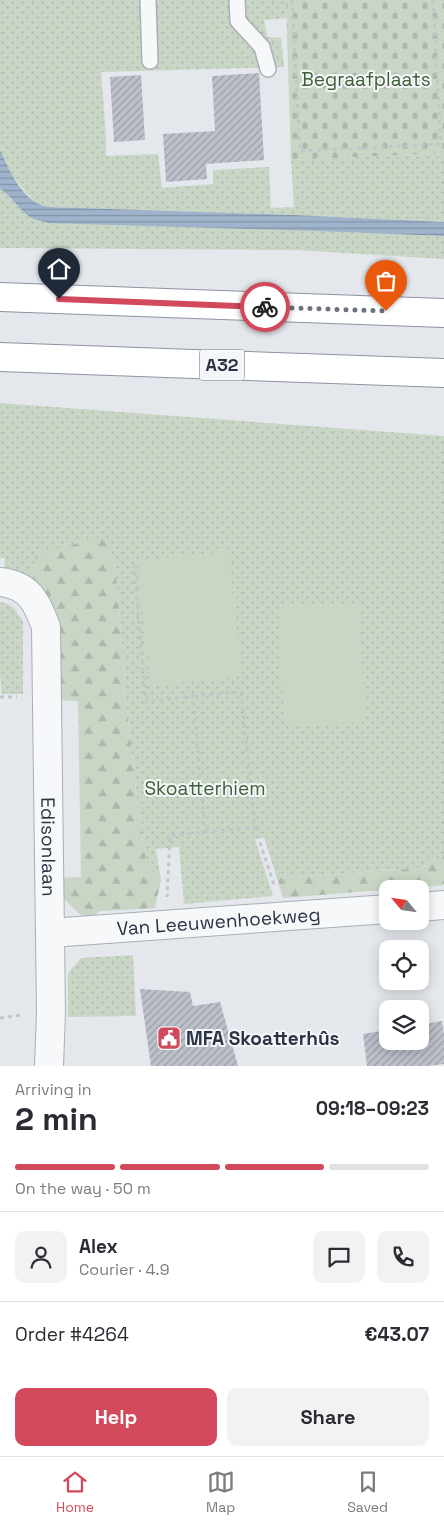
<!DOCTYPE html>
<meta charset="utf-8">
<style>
:root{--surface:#fff;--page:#f2f2f3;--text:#2b2b33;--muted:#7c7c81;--line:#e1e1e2;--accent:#d1495b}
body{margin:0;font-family:"Space Grotesk",sans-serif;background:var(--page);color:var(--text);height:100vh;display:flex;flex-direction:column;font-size:19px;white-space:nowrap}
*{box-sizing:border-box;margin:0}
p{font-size:16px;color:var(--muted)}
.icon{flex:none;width:28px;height:28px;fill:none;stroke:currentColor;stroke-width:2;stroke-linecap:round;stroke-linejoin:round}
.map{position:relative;height:1066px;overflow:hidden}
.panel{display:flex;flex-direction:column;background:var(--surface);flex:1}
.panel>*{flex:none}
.needle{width:32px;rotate:299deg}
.buttons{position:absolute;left:379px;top:880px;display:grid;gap:10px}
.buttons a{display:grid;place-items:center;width:50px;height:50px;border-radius:10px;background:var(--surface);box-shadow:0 2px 12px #0003;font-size:25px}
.pin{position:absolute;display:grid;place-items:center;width:42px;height:42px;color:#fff;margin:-51px -21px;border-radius:50% 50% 50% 0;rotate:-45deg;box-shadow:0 0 5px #0007}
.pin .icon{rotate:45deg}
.courier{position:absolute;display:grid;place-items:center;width:50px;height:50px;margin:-25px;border:4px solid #d1495b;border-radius:50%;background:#fff;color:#222;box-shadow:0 1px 6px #0007}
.head em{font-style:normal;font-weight:600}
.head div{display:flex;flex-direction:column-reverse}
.head{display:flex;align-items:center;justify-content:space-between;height:85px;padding:0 15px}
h1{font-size:32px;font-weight:600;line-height:38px}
.bar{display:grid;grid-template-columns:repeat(4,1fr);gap:8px 5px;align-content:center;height:60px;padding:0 15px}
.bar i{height:6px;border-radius:4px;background:var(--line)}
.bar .on{background:var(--accent)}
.bar p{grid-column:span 4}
.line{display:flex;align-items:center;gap:12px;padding:0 15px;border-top:1px solid var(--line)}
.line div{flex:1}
.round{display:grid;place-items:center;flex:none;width:52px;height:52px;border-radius:10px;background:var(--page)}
.button{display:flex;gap:10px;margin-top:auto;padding:10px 15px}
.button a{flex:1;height:58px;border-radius:10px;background:var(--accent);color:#fff;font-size:20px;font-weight:600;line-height:58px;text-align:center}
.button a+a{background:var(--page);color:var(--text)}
.menu{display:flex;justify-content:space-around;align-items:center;height:70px;border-top:1px solid var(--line);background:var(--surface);font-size:14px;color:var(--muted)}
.menu a{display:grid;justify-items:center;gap:2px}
.menu .on{color:var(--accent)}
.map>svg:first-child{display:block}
</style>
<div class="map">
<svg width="444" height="1066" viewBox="0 0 444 1066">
<defs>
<pattern id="grass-dots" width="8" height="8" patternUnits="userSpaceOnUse" patternTransform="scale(1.25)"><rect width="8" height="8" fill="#c9d6c5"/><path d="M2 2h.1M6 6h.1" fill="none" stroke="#adb8ab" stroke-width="1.8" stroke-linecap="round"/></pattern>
<pattern id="forest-firs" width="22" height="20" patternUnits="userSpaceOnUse" patternTransform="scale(1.25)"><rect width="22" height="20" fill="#c9d6c5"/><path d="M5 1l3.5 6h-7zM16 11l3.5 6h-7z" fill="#adb8ab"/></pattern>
<pattern id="cemetery-stones" width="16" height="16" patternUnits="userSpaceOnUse" patternTransform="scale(1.25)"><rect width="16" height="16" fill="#c9d6c5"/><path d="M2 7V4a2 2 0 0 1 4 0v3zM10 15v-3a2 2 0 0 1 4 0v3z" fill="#adb8ab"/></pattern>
<pattern id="water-rules" width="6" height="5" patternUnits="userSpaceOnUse" patternTransform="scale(1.25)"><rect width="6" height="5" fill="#9fb4cc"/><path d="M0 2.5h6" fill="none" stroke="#8293a7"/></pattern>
<pattern id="building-hatch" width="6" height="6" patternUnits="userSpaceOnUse" patternTransform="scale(1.25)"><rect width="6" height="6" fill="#bbc0ca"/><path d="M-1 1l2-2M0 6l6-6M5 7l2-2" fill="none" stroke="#989da6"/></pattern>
</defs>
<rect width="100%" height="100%" fill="#e4e7ec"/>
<path fill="url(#grass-dots)" d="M0,0h286l1,18 -23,2 3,17 14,1 3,29 -183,5 5,65v19l52,-2 4,34 51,-4v-14l56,-3 2,41 23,-1 -3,-47 153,-7v69l-149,-7 -244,-8 -12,-2 -13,-12 -15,-19 -11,-24z
M0,189l6,3 20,22 418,22v23l-149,-9 -295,-2z
M0,403l444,33v419l-22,13 -145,10 -13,-40 -9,1 18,57 -89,8 -5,-57 -23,2 5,31 -15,-19 -9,-60 -11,-104 -11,-135 -7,-11 -3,-14 -16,5 -62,35 -23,-7 1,-12h-5z
M0,602l5,1 8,4 10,14v73h-21l-2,-18z
M133,955l3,61 -68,1v-44l13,-15z"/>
<path fill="url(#forest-firs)" d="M105,536l3,15 7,11 11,135 11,104 9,59 15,20 -6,28 -55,3 -9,7 -6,1 -26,-25v-16l22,-1 -3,-176 -20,-1 -31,-123 10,-23z
M444,855v30l-161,13 -6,-20 145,-10z"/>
<path fill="url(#cemetery-stones)" d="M286,0h158v153l-153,7z"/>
<path fill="#c9d6c5" d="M228,551l14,125 -91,10 -14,-125z
M359,603l6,119 -81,4 -5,-119z"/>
<path fill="url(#water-rules)" d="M0,150c9,19 19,44 39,54 3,2 8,2 12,3l244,8 149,7v14l-125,-5 -270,-8c-8,-2 -16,-3 -23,-9 -9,-7 -15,-19 -26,-25z"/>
<path fill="url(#building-hatch)" d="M259,73l5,87 -58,4 1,15 -41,3 -3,-48 52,-3 -3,-55z
M141,75l4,65 -31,2 -4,-65z
M140,989l50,3 3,14 27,-4 18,64h-87z
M442,1021l2,14v29l-17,2h-60l-4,-32 25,-4v11h32v-16z"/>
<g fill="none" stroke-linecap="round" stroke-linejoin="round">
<g stroke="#a9aeb7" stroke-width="18">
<path id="lane" d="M148,0l2,61
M237,0l1,21 24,26 6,22"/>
</g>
<g stroke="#a9aeb7" stroke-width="30">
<g id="street">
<path id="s1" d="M0,582c29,3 37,20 46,45l5,385 -2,54"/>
<path d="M420,907l24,-2"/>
<path id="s2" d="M50,933l338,-24"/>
</g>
</g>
<g stroke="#8b94a3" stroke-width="30">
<path id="highway" d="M0,297l444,16
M0,357l444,16"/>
</g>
<path stroke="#c2c5cb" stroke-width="3" stroke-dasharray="4 4" stroke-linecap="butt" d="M292,0l8,151 144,-7
M433,0l8,144
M134,564l12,138 47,-6 12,136 -35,4 -3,61
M193,696l48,-4 14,135 20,61
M0,697h17
M205,832l50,-5
M0,1018l22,-3"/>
<use href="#lane" stroke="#f7f8fa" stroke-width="15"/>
<use href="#street" stroke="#f7f8fa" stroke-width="28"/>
<use href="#highway" stroke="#fff" stroke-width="28"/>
</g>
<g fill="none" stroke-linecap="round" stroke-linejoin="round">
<path stroke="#6c737f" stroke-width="5" stroke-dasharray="0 9" d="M265,307l121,4"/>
<path stroke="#d1495b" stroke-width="6" d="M59,299l206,8"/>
</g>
<defs>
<g id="civic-square" transform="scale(1.25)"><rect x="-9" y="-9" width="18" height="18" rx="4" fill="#d1495b" stroke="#f4f6f9"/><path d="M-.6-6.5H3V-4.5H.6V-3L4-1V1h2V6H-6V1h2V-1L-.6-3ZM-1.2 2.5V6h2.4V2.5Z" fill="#fff"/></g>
</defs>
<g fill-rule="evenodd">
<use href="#civic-square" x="169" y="1038"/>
</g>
<g text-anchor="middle" stroke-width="4" stroke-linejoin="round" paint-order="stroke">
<rect fill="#f4f6f9" stroke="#676e7b" stroke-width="1" x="199.5" y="349.5" width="45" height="31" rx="4"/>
<g font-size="18" font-weight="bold" fill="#2b3445">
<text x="222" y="371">A32</text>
</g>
<g font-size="19" fill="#3f6138" stroke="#f4f6f9">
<text x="366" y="86">Begraafplaats</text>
<text x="205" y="795">Skoatterhiem</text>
</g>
<g font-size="19" fill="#2b3445" stroke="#f4f6f9">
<text dy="7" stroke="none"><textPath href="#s1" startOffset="289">Edisonlaan</textPath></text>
<text dy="7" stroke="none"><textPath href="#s2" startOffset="169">Van Leeuwenhoekweg</textPath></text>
</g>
<g font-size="19" font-weight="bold" fill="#2b3445" stroke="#f4f6f9" text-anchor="start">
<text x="186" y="1045">MFA Skoatterhûs</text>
</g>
</g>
</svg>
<div class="buttons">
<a><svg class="needle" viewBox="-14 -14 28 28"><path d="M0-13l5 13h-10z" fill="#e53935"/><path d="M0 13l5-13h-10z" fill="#7c7c81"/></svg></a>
<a><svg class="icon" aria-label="locate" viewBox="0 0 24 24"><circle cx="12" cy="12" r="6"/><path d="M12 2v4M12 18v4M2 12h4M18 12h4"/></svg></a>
<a><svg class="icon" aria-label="layers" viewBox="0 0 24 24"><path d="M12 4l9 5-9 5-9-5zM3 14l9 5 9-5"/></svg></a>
</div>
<div class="pin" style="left:386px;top:311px;background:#ea580c"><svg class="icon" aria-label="bag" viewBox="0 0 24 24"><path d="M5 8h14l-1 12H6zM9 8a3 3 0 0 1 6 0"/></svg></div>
<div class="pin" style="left:59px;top:299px;background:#1f2937"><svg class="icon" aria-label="home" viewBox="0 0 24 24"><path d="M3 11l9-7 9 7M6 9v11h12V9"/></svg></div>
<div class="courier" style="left:265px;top:307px"><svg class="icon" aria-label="bike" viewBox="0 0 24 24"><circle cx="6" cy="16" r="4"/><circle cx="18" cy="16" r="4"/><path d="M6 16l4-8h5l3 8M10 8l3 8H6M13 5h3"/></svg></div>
</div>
<section class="panel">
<div class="head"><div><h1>2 min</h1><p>Arriving in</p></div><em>09:18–09:23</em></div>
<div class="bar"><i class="on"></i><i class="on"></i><i class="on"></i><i></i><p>On the way · 50 m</p></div>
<div class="line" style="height:90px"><a class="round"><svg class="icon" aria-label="person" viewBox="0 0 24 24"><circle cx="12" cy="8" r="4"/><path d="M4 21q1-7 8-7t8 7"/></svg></a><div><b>Alex</b><p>Courier · 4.9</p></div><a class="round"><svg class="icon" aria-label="chat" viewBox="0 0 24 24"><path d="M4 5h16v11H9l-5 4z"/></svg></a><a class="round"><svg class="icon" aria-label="phone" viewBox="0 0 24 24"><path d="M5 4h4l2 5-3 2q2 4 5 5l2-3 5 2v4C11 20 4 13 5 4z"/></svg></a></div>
<div class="line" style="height:65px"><div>Order #4264</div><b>€43.07</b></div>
<div class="button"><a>Help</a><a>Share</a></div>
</section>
<nav class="menu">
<a class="on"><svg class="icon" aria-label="home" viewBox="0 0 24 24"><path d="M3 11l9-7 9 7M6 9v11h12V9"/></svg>Home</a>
<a><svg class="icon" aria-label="map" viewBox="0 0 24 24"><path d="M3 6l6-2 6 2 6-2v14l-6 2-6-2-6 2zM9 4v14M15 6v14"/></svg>Map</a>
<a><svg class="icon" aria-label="saved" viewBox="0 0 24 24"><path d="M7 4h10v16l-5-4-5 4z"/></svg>Saved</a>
</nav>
